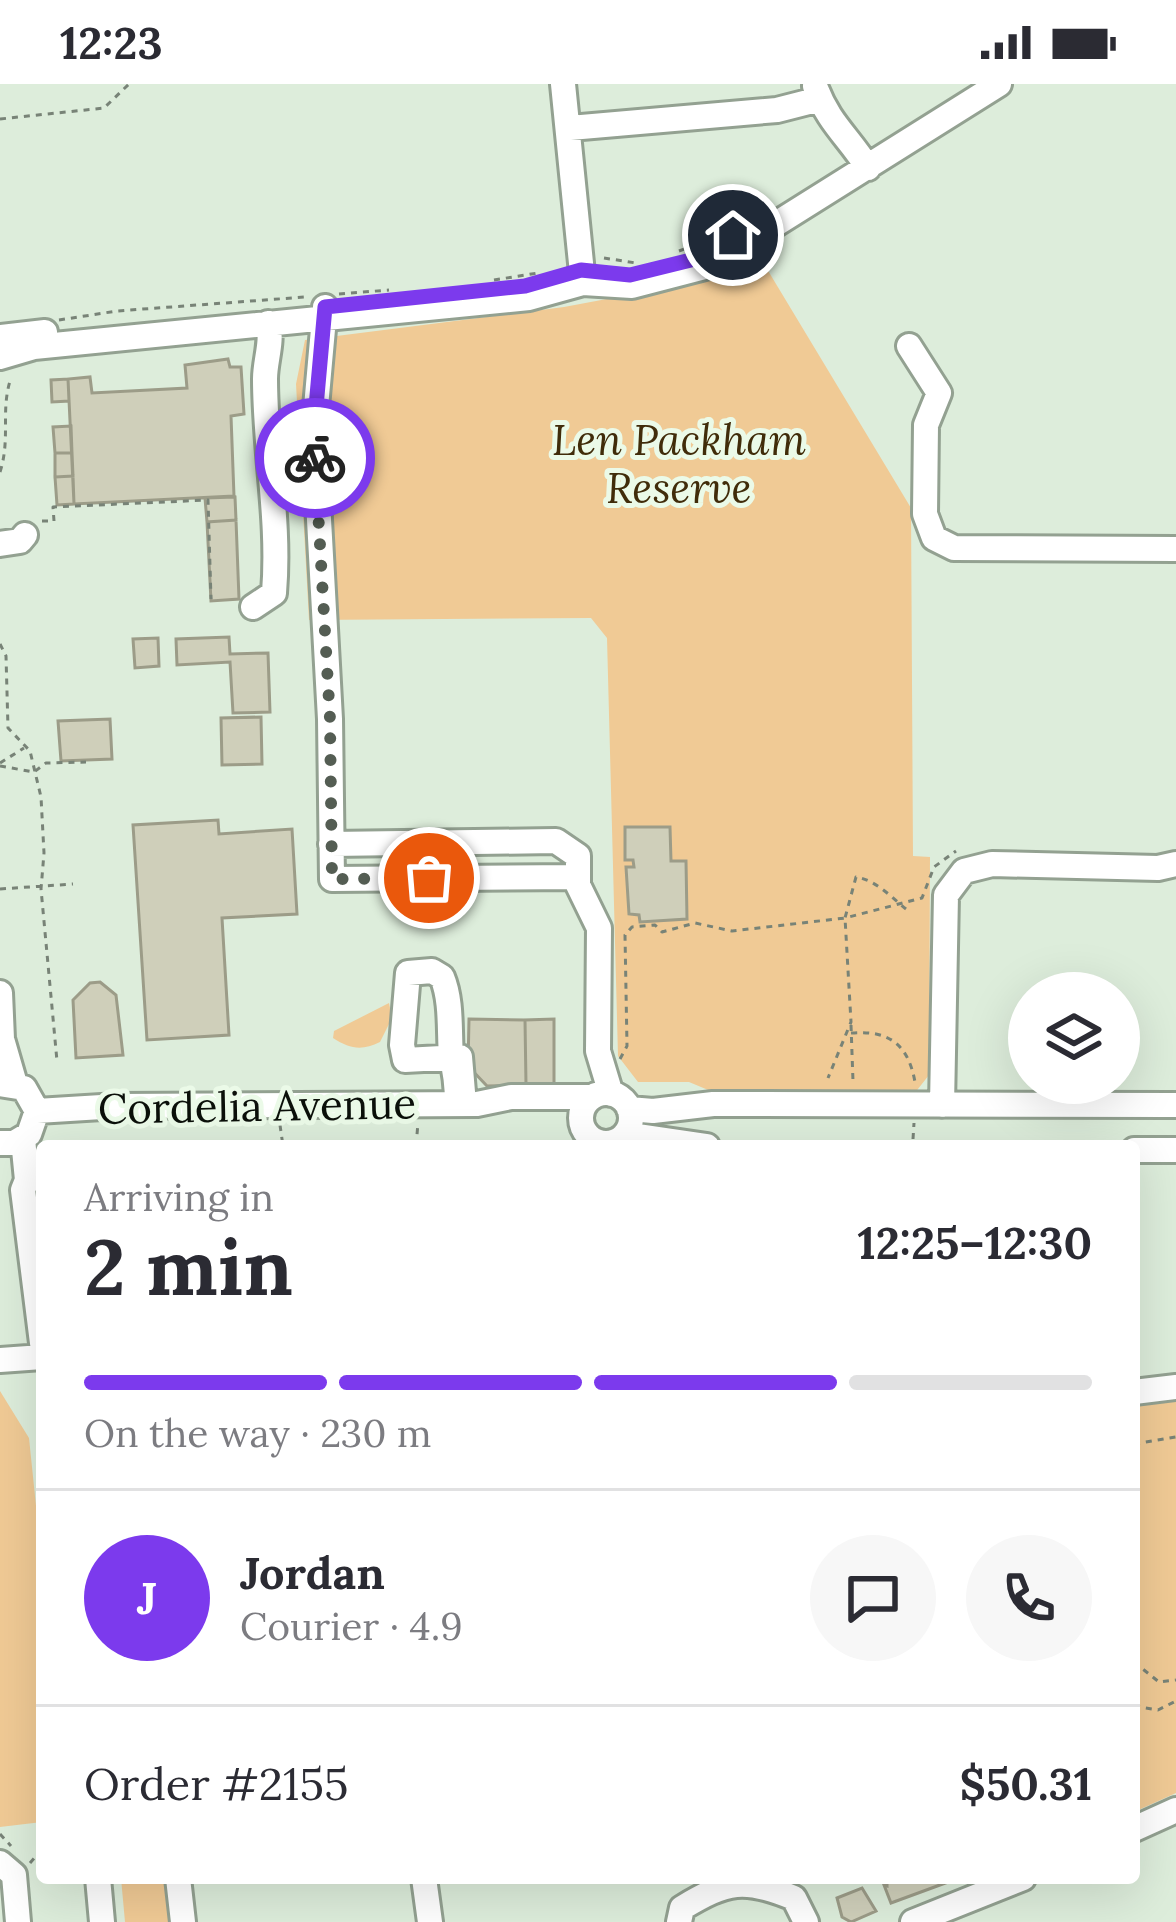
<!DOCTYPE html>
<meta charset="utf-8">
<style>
:root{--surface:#fff;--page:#f7f7f7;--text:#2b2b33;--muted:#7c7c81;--line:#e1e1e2;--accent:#7c3aed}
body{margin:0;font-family:Lora,serif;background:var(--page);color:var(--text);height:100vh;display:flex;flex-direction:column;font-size:45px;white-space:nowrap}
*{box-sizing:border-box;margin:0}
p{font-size:39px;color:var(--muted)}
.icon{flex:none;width:66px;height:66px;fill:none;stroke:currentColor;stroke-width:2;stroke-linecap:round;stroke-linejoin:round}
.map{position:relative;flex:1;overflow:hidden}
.sheet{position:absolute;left:36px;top:1056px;width:1104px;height:744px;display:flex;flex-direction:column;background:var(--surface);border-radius:12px;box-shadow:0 12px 48px #0002}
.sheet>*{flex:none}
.tools{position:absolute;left:1008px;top:888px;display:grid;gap:24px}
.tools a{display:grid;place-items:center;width:132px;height:132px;border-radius:50%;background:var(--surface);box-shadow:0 12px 48px #0002;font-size:60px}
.pin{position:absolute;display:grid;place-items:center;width:102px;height:102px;color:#fff;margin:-51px;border:6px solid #fff;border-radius:50%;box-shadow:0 3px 12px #0007}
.courier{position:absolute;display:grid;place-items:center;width:120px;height:120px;margin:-60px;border:9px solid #7c3aed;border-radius:50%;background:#fff;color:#222;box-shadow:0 3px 15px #0007}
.head em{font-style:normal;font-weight:800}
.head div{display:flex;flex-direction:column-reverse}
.head{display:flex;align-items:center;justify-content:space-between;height:204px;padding:0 48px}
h1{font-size:78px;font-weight:800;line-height:90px}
.bar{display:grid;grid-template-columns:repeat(4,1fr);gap:18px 12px;align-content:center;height:144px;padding:0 48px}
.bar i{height:15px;border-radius:9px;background:var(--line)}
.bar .current{background:var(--accent)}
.bar p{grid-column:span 4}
.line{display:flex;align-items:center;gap:30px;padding:0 48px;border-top:3px solid var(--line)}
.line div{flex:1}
.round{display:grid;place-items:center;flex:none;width:126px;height:126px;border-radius:63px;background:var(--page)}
.status{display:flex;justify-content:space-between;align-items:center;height:84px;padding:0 60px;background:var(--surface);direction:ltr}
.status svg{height:33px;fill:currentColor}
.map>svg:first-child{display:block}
</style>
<div class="status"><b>12:23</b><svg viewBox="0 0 49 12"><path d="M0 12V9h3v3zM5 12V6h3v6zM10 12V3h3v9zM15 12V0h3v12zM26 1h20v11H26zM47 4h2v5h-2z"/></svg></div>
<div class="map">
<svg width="1176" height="1838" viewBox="0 0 1176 1838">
<rect width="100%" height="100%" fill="#ddeddb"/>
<path fill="#f0ca95" d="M767,185l144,239 2,348 17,1 -1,218 -15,19 -201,-2 -24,-10h-51l-20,-26 -11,-418 -16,-20 -282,2 -13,-236 9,-44 259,-33z
M389,919l3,15 -12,24c-18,9 -30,7 -47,-4l1,-7z
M0,1307l29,47 13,126v258l-42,5z
M1157,1314h19v395l-42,19v-408z
M121,1794h45l5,44h-46z"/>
<path fill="#cfcfba" stroke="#9c9c88" stroke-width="3" d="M228,275l2,8h11l3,47 -13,2 3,80 -160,8 -6,-125 22,-2 2,16 95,-5 -2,-23z
M68,295l1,22 -17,1 -1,-22z
M71,342l1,27h-17l-2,-26z
M55,369h17l1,23 -18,1z
M73,392l1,28 -17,1 -2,-28z
M235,413l1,23 -29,2 -2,-24z
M236,436l3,79 -28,2 -4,-79z
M229,553l1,17 38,-1 2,59 -37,1 -3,-51 -53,3 -1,-26z
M158,554l1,28 -24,2 -2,-29z
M261,633l1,47 -40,1 -1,-47z
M110,635l2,40 -51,2 -3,-40z
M218,736l1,14 73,-5 5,85 -75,4 7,117 -82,5 -14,-215z
M625,743h45l1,34h15l1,58 -47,3 -1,-7 -10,-1 -3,-47h8l-1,-7h-8z
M100,898l16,13 7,60 -47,3 -3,-58 17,-17z
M469,935l56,1 1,65 -39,1 -19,-20z
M554,935v65l-28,1 -1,-65z
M959,1794l-68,25 -7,-18 3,1v-8z
M862,1804l14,23 -25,11 -9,-5 -5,-19z"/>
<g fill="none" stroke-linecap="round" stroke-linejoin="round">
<g stroke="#93a191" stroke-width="30">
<path id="minor" d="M563,0l20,199
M815,2c14,38 33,50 53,82
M570,44l207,-18 43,-11
M325,223l-11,122 16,290 2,160 246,-2
M0,253l45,-5
M909,262l30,47 -13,32 -1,89 9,24 20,10 222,1
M0,273l34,-10 495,-49 54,-15 49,3 77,-20 290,-182
M0,460l20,-3 5,-6
M253,523l21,-14c6,-72 -9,-142 -9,-214 0,-19 8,-37 3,-56
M331,760l225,-3 22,15v29l21,43 -1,123 13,43
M0,909l2,46 13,45
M0,1000l24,4 13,23 -8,23 -15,9h-14
M581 1034a25 25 0 1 1 50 0a25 25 0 1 1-50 0Z
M457,1020c0,-18 -1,-31 -6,-47 -2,-26 1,-56 -9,-80l-10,-6 -24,2 -6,72 3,15 55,-3 4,47
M942,1021l4,-210 18,-24 28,-7 166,4 18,-4
M629,1025l24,2 60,-7 463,1
M37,1027l81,-5 359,-2 34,-7h81
M625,1050l82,12
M23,1055l4,41 -4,10 19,153
M1134,1066h42
M0,1276l42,-3
M1134,1308l42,-5
M1134,1745l42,-19
M0,1779l14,12 4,47
M98,1794l4,44
M178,1794l5,44
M424,1794l6,44
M679,1838l3,-14c45,-27 62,-31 112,-10l12,24
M913,1838l110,-44"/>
</g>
<path stroke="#788377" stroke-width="3" stroke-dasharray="6 6" stroke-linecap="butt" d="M0,35l104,-11 25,-24
M679,167l36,-14
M604,174l32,5
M494,196l44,-7
M339,210l50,-4
M59,236l58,-9 188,-14
M0,388c11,-34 0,-62 11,-94
M42,437h12l-1,-14 155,-7 3,99
M0,560l6,12 2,72 22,23 11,46 3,56 -3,36 16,172
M0,679l24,-15
M0,682l34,6 12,-9 40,-1
M0,805l73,-5
M906,825c-15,-12 -30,-29 -50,-32l-11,41 77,-20 12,-31 22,-16
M851,941l2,56
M851,949c38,-3 57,11 64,49
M620,975l7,-13 -2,-111 7,-8 23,-2 7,7 33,-9 37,8 113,-13 6,104 -23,56
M280,1041l3,21
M913,1055l1,-16
M416,1062l2,-23
M1134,1360l42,-7
M1134,1578l25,20 17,-2
M1134,1622l24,4 18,-9
M0,1750l11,12
M30,1779l12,-14"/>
<use href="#minor" stroke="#fff" stroke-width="24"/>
</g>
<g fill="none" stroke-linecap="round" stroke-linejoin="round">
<path stroke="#545d53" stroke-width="12" stroke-dasharray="0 21.6" d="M315,374l15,261 2,160 97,-1"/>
<path stroke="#7c3aed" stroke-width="15" d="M315,374l-1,-29 11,-122 200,-21 56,-16 49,5 65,-16 38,-24"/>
</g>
<g text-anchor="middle" stroke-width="10" stroke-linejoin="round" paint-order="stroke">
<g font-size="42" font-style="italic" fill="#402c0a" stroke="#ebfae8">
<text x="679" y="371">Len Packham<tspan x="679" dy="48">Reserve</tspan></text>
</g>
<g font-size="42" fill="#0b100a" stroke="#ebfae8">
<text transform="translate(257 1022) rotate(-1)" y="15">Cordelia Avenue</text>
</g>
</g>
</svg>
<div class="tools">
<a><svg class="icon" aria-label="layers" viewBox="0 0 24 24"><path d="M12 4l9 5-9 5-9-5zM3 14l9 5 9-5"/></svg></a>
</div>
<div class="pin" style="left:429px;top:794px;background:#ea580c"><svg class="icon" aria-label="bag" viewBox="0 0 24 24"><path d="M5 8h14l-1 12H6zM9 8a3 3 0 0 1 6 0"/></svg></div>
<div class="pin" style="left:733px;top:151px;background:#1f2937"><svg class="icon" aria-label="home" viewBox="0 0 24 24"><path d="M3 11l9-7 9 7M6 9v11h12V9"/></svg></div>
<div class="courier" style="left:315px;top:374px"><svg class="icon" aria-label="bike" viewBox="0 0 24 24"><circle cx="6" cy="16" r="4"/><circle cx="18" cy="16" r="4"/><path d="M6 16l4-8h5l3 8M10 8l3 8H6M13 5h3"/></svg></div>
<section class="sheet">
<div class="head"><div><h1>2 min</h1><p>Arriving in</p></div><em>12:25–12:30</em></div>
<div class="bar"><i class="current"></i><i class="current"></i><i class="current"></i><i></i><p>On the way · 230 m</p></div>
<div class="line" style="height:216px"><b class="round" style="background:var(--accent);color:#fff">J</b><div><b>Jordan</b><p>Courier · 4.9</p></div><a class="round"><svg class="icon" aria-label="chat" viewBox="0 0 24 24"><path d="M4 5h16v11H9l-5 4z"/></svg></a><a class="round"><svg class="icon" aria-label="phone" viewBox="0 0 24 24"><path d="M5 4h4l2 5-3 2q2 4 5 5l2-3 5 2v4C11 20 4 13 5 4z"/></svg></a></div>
<div class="line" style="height:156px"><div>Order #2155</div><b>$50.31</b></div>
</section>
</div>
